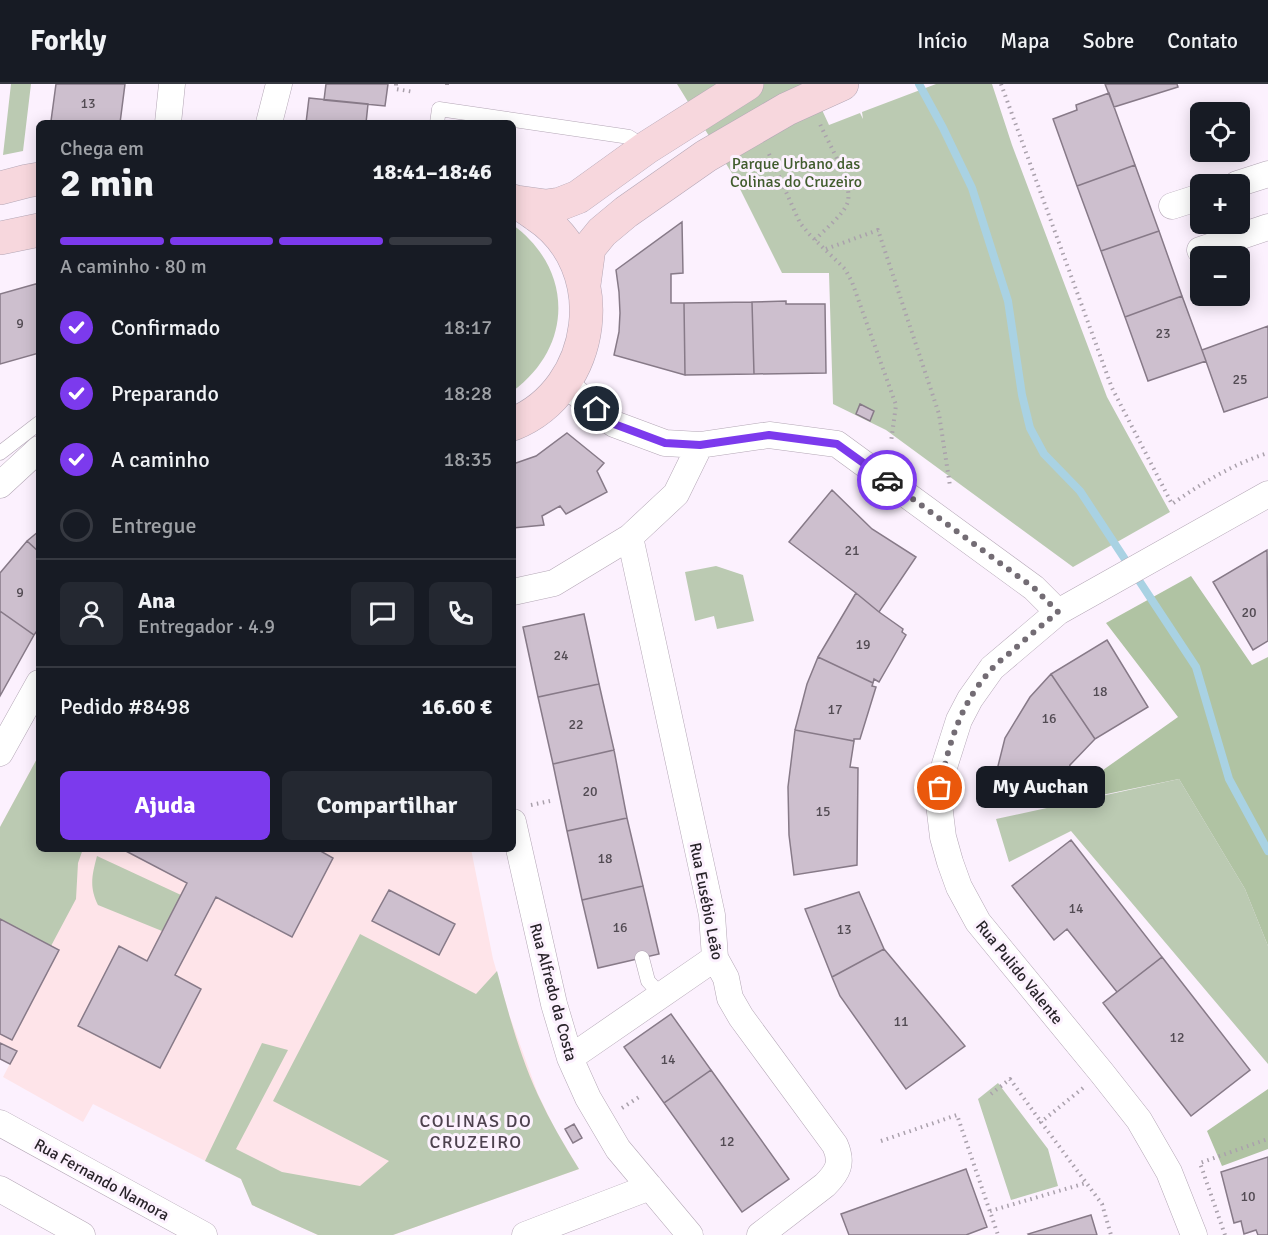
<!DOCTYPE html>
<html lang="pt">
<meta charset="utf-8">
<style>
:root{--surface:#171b24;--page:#242831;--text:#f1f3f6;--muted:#9ea1a6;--line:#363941;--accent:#7c3aed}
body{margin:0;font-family:Signika,sans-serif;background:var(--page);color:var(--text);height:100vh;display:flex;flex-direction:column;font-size:22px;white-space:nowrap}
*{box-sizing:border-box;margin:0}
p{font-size:20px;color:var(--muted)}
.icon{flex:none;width:33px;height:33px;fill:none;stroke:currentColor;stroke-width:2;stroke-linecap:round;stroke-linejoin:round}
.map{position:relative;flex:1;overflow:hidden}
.drawer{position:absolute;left:36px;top:36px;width:480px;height:732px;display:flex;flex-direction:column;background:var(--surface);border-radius:9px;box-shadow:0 3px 15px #0003}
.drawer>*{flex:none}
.tools{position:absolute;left:1190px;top:18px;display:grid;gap:12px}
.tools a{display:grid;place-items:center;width:60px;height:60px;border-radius:9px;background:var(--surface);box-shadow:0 3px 15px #0003;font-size:30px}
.pin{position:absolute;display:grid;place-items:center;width:51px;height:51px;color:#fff;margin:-26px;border:3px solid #fff;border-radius:50%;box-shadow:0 2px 6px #0007}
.courier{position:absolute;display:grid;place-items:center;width:60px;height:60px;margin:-30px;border:4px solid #7c3aed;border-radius:50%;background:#fff;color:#222;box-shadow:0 2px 8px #0007}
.bubble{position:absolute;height:42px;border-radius:9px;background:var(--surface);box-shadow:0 3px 15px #0003;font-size:20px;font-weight:800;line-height:42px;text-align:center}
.head em{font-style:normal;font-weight:800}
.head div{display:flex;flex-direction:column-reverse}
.head{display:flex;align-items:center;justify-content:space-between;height:102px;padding:0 24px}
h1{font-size:39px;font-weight:800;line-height:45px}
.bar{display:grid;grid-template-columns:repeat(4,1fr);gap:9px 6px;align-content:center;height:72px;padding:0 24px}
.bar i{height:8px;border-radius:4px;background:var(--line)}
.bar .on{background:var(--accent)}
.bar p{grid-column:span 4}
.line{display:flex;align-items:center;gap:15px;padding:0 24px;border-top:2px solid var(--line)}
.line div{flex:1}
.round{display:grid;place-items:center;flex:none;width:63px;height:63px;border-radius:9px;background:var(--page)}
ol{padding:0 24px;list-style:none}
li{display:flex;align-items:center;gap:18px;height:66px}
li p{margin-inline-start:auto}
li .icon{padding:6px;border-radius:50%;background:var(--accent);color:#fff;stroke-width:4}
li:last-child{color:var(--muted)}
li i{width:33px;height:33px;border:3px solid var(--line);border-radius:50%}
.cta{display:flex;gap:12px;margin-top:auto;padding:12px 24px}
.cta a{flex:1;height:69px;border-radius:9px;background:var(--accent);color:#fff;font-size:24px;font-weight:800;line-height:69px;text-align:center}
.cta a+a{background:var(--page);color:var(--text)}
header{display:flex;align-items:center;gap:36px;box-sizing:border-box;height:84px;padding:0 30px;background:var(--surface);border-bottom:2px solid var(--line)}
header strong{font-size:28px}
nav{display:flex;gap:33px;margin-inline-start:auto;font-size:21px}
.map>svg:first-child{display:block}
</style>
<header>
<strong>Forkly</strong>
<nav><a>Início</a><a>Mapa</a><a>Sobre</a><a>Contato</a></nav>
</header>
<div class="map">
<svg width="1268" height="1151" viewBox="0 0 1268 1151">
<rect width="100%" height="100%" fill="#fcf1fe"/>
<path fill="#fee4e9" d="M39,671v94h432l22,110 17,58 28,77 16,33 25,42 -186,66h-75l-66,-30 -11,-26 -148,-75 -10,18 -80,-45 13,-25 -16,-9v-216z"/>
<path fill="#bbcab2" d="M11,0h20l-8,67 -20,4z
M677,0h133l19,41 31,-12 3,6 -1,-7 74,-28h56l20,61 95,252 63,115 -97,55 -187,-137 -53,-26 -4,-131h-47l-49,-98z
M513,141c60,44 61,121 0,166z
M716,482l27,9 11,46 -37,8 -3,-13 -19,5 -10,-49z
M39,671v94h44l-5,14 -2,36 -25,47 -51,-26v-93z
M1179,695l66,110 23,57v118l-197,-233 -62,31 -13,-43z
M97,772l84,39 -19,36 -64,-26c-9,-18 -6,-30 -1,-49z
M360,850l116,60 21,-23c11,41 23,85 41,124 12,26 26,50 41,74l-186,66h-75l-66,-30 -11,-26 -36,-18 57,-118 26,7 -52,99 46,23 78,14 29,-25 -116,-60z
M998,999l50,66 10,37 -47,14 -33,-101z"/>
<path fill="#b0c3a3" d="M1191,492l61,89 16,-8v289l-23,-57 -66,-110 -82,17 -1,-21 82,-58 -72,-94z
M1268,1005v60l-46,17 -15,-35z"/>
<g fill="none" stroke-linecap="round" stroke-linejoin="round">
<path stroke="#a9d2e3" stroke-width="8" d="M919,0l24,44 29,60 36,113 14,94 8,33 14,26 36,37 116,176 33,112 39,72"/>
</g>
<path fill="#cdbfce" stroke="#877a88" stroke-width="1.5" d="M56,0h69l-5,39h-60l-9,-2z
M326,0h62l-3,22 -61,-6z
M1105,0h72l1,3 -64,20z
M1109,9l26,72 -58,21 -24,-67 24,-9 -1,-5z
M309,14l59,6 -2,19h-60z
M1135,81l24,66 -58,20 -24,-65z
M682,138l1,51 -12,1v29h13l1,72 -71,-20 5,-23 1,-19 -1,-21 -3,-22z
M1159,147l23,65 -57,21 -24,-66z
M39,199v70l-39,11v-70z
M1182,212l24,65 -58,20 -23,-64z
M786,217v3h39l1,69 -72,1 -2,-72z
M752,218l2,72 -69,1 -1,-72z
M1268,242v71l-44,15 -22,-62z
M860,320l14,7 -4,10 -14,-7z
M567,349l37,30 -7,8 10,21 -41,22 -6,-8 -18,10 2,9 -31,3v-64l23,-8z
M832,406l40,39 44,28 -37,55 -23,-19 -67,-51z
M39,447v21l-12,-11z
M27,457l12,11v76l-5,7 -34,-24v-38z
M1267,466l1,91 -15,9 -40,-68z
M856,509l23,19 24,17 -1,3 4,3 -27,47 -5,-3 -1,4 -55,-26z
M0,527l34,24 -34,61z
M584,530l15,70 -61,13 -15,-70z
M1107,556l41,67 -53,32 -44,-65z
M818,573l55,26 -1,3 4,1 -16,52h-6v2l-59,-11 12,-46z
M1051,590l44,65 -25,26 -8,31 -72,2 15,-60 25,-41z
M599,600l15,66 -61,14 -15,-67z
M795,646l59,11 -4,26 8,1 -1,97 -63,10 -5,-40 -1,-48z
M614,666l13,68 -60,13 -14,-67z
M627,734l16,68 -61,14 -15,-69z
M1071,756l91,117 -45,35 -50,-63 -13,11 -42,-54z
M122,765h195l16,9 -41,79 -76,-40 -41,78 26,14 -41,79 -82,-42 41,-80 28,15 40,-78z
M643,802l16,68 -61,14 -16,-68z
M389,806l66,34 -16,31 -67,-34z
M859,808l25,57 -52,28 -27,-68z
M0,835l59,31 -47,90 -12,-6z
M884,865l81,97 -59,43 -66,-93 -8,-19z
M1162,873l88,113 -59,46 -88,-113z
M671,930l40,56 -47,33 -40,-56z
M0,959l17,8 -7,13 -10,-5z
M711,986l78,109 -47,33 -78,-109z
M574,1040l8,14 -9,5 -8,-14z
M1268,1073v78h-10l-2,-5 -12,4 -3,-13 -7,2 -13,-51z
M966,1085l21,58 -21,8h-117l-8,-21z
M1091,1131l6,20h-68l-1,-1z"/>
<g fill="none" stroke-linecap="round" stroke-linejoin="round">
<g stroke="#b4a7b6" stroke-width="15">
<path id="lane" d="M437,39l2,-14 184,27 6,1 16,10
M0,369l39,-30
M642,874l6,23 13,14"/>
</g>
<g stroke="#b4a7b6" stroke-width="27">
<path id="street" d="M168,39l4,-39
M269,39l10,-39
M1237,100l31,-10
M1172,122l28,-9
M1200,166l68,-23
M564,299l50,41 51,19 35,2 69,-10 68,9 197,144 24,24 210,-118
M0,401l39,-36
M630,453l82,378 3,43 11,20 4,20 11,19 94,128c8,18 3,27 -10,40l-65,50
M513,508l41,-9 76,-46 46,-43 24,-49
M1058,528l-66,56 -22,31 -11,21 -14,44 -5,24 -1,16 4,33 7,25 9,25 19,35 124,151 37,47 30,52 25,63
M0,669l39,-70
M513,738l41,182 16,54 18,40 30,51 72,86
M570,974l145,-100
M0,1039l204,112
M0,1105l82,46
M525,1151l125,-48"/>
</g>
<g stroke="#b4a7b6" stroke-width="34">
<path id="secondary" d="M0,104l27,-7 12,-2
M513,117c8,3 16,9 23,14 78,51 61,175 -23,209
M517,118l29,4 14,-2 18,-7 68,-49 101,-64
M0,154l39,-8
M584,201l5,-37 13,-16 24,-20 80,-56 81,-47 55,-25"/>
</g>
<path stroke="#aaa1ac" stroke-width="4" stroke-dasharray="1.5 4.5" stroke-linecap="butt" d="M396,0v5l18,3
M1001,0l111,304 60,116c30,-21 61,-40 96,-51
M447,1v-1
M769,70l31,69 10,12 35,34 7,13 44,123 -5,37
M815,156c9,-10 27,-24 32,-36 8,-18 -19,-61 -27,-80
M826,165l52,-19 61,184 11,72
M531,721l19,-4
M1083,1004l-42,34 61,82 9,31
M991,1010l19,-15 31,43
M622,1024l17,-11
M881,1057l76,-26 41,120
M990,1127l96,-28
M1225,1151l-25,-72 68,-24"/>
<use href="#lane" stroke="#fff" stroke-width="14"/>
<use href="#street" stroke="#fff" stroke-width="26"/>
<use href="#secondary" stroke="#f7d7dd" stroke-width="33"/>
</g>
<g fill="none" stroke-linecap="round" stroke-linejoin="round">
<path stroke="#736c74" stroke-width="6" stroke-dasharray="0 10.8" d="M887,396l147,108 24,24c-16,13 -31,26 -46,39 -7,6 -15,12 -21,19 -30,32 -43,75 -51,118"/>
<path stroke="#7c3aed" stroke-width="8" d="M597,325l17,15 51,19 35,2 69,-10 68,9 50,36"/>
</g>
<g text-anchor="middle" stroke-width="6" stroke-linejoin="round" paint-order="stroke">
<g font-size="14" fill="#524b53">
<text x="88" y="24">13</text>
<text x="20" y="244">9</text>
<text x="1163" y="254">23</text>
<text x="1240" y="300">25</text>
<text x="852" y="471">21</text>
<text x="20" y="513">9</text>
<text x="1249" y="533">20</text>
<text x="863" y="565">19</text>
<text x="561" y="576">24</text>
<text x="1100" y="612">18</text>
<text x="835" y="630">17</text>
<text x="1049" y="639">16</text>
<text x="576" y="645">22</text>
<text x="590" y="712">20</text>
<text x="823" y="732">15</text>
<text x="605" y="779">18</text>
<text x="1076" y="829">14</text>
<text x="620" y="848">16</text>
<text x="844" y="850">13</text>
<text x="901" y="942">11</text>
<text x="1177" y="958">12</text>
<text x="668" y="980">14</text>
<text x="727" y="1062">12</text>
<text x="1248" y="1117">10</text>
</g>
<g font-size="16" fill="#415c2d" stroke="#fcf1fe">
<text x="796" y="85">Parque Urbano das<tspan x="796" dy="18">Colinas do Cruzeiro</tspan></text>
</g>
<g font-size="16" fill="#29242a" stroke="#fcf1fe">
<text transform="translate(707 817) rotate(79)" y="6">Rua Eusébio Leão</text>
<text transform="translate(1020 888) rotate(51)" y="6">Rua Pulido Valente</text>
<text transform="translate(554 908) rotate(75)" y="6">Rua Alfredo da Costa</text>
<text transform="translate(102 1095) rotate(29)" y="6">Rua Fernando Namora</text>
</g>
<g font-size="18" letter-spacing="1.5" fill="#4d414e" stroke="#fcf1fe">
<text x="476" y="1043">COLINAS DO<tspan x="476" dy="21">CRUZEIRO</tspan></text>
</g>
</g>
</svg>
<div class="tools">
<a><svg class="icon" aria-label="locate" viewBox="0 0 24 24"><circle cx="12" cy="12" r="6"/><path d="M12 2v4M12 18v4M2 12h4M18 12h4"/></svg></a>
<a>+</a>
<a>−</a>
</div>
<div class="pin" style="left:940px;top:704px;background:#ea580c"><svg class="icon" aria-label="bag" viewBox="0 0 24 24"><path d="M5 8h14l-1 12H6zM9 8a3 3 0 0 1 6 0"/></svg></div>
<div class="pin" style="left:597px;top:325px;background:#1f2937"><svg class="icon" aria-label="home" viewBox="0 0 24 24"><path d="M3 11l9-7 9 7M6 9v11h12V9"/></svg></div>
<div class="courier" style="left:887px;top:396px"><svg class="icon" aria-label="car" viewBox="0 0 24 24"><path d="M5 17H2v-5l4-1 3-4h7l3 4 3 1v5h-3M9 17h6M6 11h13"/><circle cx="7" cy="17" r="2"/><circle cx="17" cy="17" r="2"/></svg></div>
<div class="bubble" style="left:976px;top:682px;width:129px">My Auchan</div>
<section class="drawer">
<div class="head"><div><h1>2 min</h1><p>Chega em</p></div><em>18:41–18:46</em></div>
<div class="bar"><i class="on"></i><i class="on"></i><i class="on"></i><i></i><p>A caminho · 80 m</p></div>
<ol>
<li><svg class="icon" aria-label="check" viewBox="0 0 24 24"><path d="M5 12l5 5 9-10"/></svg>Confirmado<p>18:17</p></li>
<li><svg class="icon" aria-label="check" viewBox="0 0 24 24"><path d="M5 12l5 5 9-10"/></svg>Preparando<p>18:28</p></li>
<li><svg class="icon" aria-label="check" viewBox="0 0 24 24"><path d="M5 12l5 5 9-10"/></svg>A caminho<p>18:35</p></li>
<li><i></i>Entregue</li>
</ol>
<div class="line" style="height:108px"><a class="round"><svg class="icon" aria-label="person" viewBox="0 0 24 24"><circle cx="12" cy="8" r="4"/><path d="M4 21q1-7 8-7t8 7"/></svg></a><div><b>Ana</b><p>Entregador · 4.9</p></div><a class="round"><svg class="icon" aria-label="chat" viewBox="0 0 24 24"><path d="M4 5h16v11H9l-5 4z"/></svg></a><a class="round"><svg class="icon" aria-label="phone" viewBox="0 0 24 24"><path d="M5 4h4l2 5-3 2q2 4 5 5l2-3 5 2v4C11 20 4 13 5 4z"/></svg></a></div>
<div class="line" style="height:78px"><div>Pedido #8498</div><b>16.60 €</b></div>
<div class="cta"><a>Ajuda</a><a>Compartilhar</a></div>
</section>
</div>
